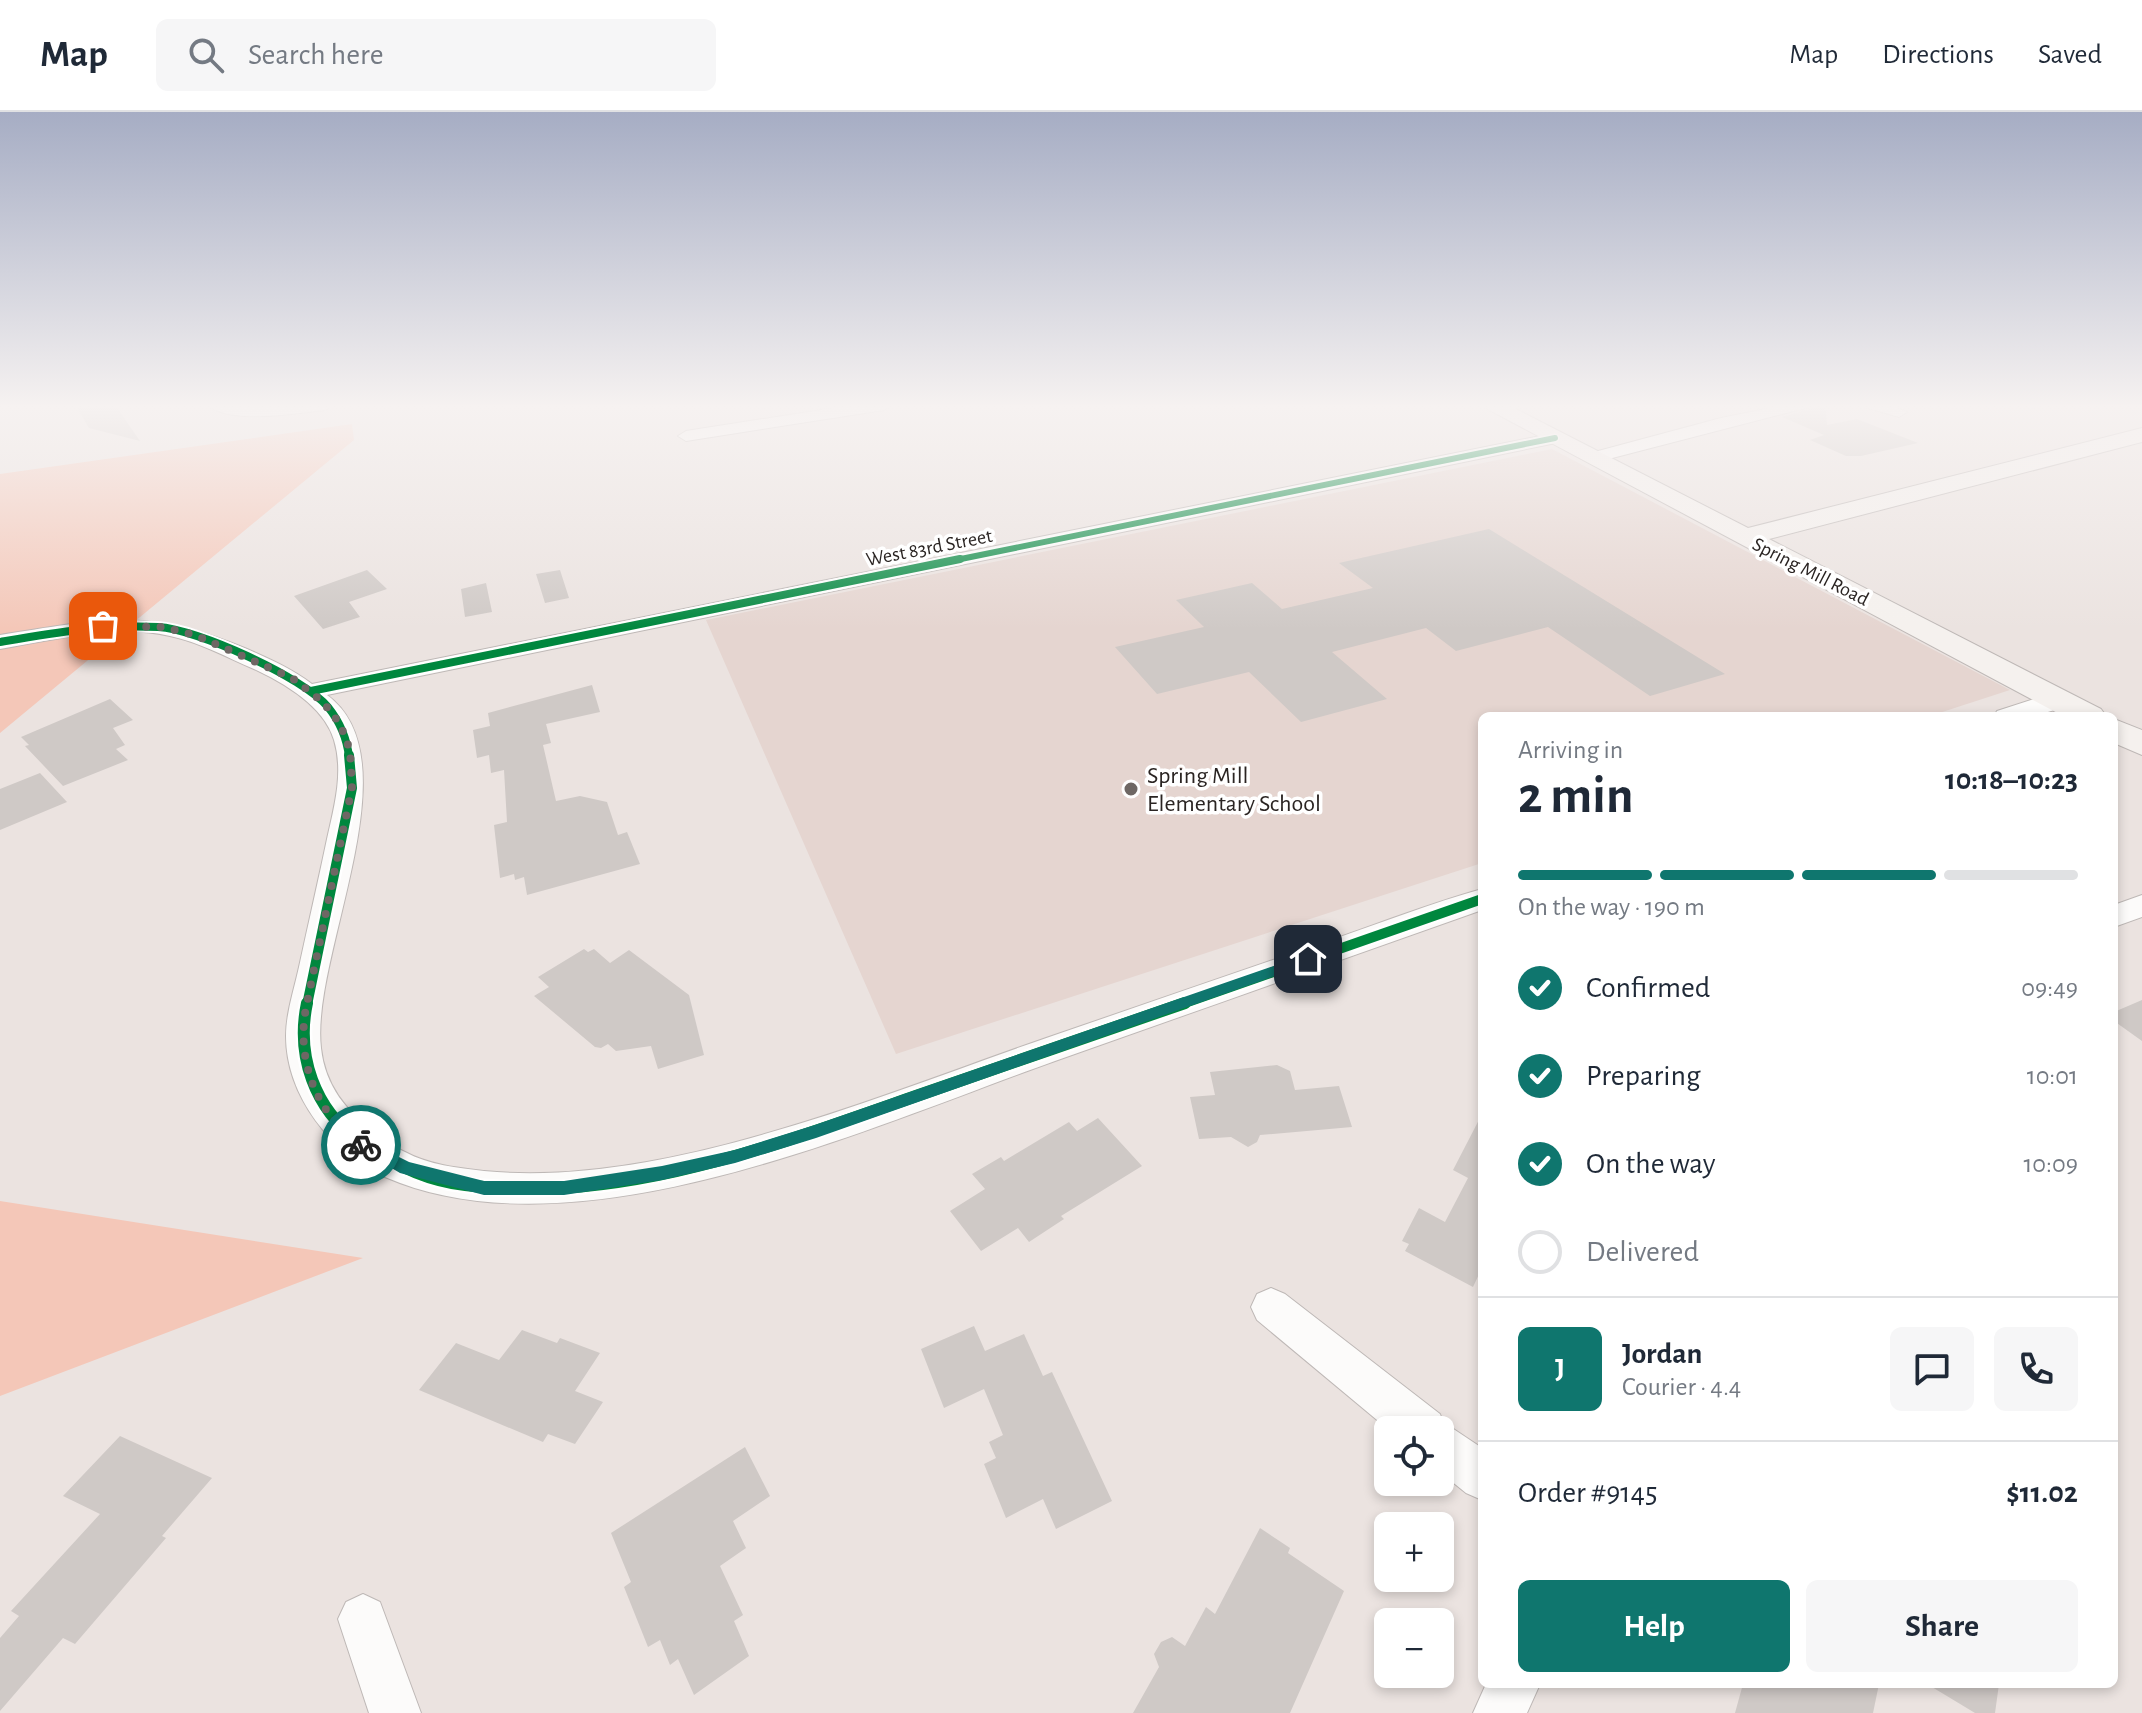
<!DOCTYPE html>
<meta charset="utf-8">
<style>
:root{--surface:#fff;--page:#f6f6f7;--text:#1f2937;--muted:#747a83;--line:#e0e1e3;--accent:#0f766e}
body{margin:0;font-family:"Alegreya Sans",sans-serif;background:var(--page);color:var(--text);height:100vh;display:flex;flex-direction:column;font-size:30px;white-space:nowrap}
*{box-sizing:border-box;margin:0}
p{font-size:26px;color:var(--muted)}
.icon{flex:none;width:44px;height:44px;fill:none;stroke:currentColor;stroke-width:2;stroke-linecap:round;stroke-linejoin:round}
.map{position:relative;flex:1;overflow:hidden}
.panel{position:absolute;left:1478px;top:600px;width:640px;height:976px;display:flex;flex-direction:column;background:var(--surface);border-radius:12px;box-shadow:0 4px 12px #0003}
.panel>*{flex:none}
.fabs{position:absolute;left:1374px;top:1304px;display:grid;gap:16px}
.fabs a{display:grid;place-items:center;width:80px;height:80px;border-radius:12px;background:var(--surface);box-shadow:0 4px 12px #0003;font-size:40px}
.pin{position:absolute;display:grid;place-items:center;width:68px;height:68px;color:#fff;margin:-34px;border-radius:16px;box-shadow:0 4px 12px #0006}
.courier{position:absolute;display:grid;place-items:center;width:80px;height:80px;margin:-40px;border:6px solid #0f766e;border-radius:50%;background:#fff;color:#222;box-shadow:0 2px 10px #0007}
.head em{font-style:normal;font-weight:700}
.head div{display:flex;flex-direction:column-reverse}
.head{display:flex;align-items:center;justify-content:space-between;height:136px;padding:0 40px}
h1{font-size:52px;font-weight:700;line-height:60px}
.bar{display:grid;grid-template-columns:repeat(4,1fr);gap:12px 8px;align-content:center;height:96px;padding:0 40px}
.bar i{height:10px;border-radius:6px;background:var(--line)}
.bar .active{background:var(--accent)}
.bar p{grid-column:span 4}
.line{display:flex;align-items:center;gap:20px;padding:0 40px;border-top:2px solid var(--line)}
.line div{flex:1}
.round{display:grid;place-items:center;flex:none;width:84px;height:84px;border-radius:12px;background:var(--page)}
ol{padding:0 40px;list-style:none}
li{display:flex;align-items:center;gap:24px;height:88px}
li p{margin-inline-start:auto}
li .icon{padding:8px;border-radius:50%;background:var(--accent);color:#fff;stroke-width:4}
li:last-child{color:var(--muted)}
li i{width:44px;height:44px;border:4px solid var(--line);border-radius:50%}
.action{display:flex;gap:16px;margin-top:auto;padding:16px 40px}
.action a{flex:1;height:92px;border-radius:12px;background:var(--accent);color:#fff;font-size:32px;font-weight:700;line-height:92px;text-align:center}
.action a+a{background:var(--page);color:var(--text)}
header{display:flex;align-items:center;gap:48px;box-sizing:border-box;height:112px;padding:0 40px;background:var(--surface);border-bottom:2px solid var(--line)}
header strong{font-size:38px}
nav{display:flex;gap:44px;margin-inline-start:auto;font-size:28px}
.search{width:560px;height:72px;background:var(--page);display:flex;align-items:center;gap:20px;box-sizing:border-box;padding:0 28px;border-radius:12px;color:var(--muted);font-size:30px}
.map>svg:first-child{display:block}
</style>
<header>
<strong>Map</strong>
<div class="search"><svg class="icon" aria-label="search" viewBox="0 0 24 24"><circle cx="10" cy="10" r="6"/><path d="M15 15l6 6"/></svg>Search here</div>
<nav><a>Map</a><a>Directions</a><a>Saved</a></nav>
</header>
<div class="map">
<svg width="2142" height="1601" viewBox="0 0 2142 1601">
<rect width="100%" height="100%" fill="#ebe3e0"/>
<path fill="#e5d5d0" d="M1552,337l458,241 -80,26h-448v147l-586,191 -190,-434z"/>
<path fill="#f4c7b8" d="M352,312l2,16 -354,293v-259z
M0,1089l363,57 -363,138z"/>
<path fill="#cfc9c6" d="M75,293h40l25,36 -51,-13z
M1825,293l2,20 30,-6 61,24 -57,13h-15l-36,-16 14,-5 -42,-18z
M1489,417l236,145 -75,22 -102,-69 -92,24 -30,-23 -94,24 55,47 -86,23 -52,-50 -92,22 -42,-47 89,-20 -28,-27 76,-17 30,26 91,-21 -34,-25z
M367,458l20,19 -38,13 11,15 -37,12 -29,-33z
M560,458l9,28 -24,5 -9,-29z
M486,471l6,29 -27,5 -4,-28z
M592,573l8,27 -54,12 5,19 -8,2 13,56 24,-5 27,6 11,33 9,-3 13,32 -113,31 -3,-18 -9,3 -1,-6 -14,4 -6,-53 13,-3 -3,-52 -13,3 -2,-18 -12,3 -4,-28 17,-4 -2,-13z
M110,587l23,21 -20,8 12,17 -9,4 12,11 -65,26 -38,-40 4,-1 -8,-8z
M40,661l27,29 -67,28v-41z
M584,837l4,3 6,-3 16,14 19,-13 60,45 15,60 -46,14 -7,-23 -35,5 -8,-7 -7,4 -6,-1 -61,-51 15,-9 -11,-10z
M2142,888v41l-28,-20v-9z
M1277,953l13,6 5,19 44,-4 13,41 -92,8 -3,7 -9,5 -17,-10 -32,2 -9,-42 25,-2 -5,-23z
M1482,1002v154l-9,19 -68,-36 4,-7 -7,-3 17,-33 26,14 23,-44 -15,-8z
M1098,1006l44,48 -81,50 3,3 -35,23 -11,-14 -37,23 -31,-40 35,-22 -13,-15 29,-17 3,4 65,-39 8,9z
M974,1214l11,25 39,-17 19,42 9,-4 60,129 -56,28 -13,-30 -37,19 -22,-54 12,-6 -7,-16 14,-7 -19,-46 -40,19 -23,-59z
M522,1218l35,13 3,-5 40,15 -25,38 28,11 -28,42 -27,-10 -5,8 -124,-52 37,-47 43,17z
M120,1324l92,42 -50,58 4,2 -91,106 -12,-6 -63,73v-73l19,-22 -8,-5 89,-97 -37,-18z
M745,1335l25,49 -37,25 13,27 -26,18 23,49 -9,6 15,35 -55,39 -16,-36 -8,6 -10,-25 -12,7 -24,-60 7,-5 -20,-49z
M1260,1416l30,20 -2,5 56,38 -54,122h-157l26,-46 -5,-13 7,-12 11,-5 13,9 21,-39 9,7z
M1743,1572h136l-6,29h-138z
M1927,1572h72l-4,29h-20z"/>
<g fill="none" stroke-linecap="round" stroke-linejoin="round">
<g stroke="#beb8b6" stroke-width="2">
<path id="street" d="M208,293h125l-8,5c-29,3 -94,15 -117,-5z
M853,293h39l-8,5 -198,31 -8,-5 8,-5z
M1785,293h32l-224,58 -9,-5 3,-4 134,-36z
M1858,293h31l18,7 -8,5z
M1555,321l8,5 -2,4 -1234,253c89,65 -17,261 -6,353 4,38 26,65 57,86 8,6 17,14 27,18 24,13 53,16 79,19 181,18 401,-78 571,-136 93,-32 186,-64 279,-96 49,-17 98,-36 148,-50v21c-142,50 -285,101 -427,151 -186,66 -477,200 -670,116 -53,-23 -99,-81 -99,-141 0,-23 8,-46 13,-69 9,-42 19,-85 28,-128 7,-32 17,-66 7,-99 -10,-34 -50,-57 -80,-71 -28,-12 -55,-27 -84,-33 -55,-13 -116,4 -170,13v-14c101,-16 149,-28 247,14 23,10 45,20 65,35z
M2056,580l12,7c-14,20 -53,17 -74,17l3,-5z
M2142,783v22l-28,10v-22z
M1271,1176l14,6 155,120 3,8 39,26v52l-16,-7 -26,-21v-42h-51l-132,-110 -6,-13 6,-13z
M363,1482l17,8 41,111h-52l-31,-94 8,-17z
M1486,1572h54l-13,29h-54z"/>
</g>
<g stroke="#beb8b6" stroke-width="2">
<path id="secondary" d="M1480,293h28l240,123 394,-100v14l-373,97 332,170 5,7h-43z
M2114,607l28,11v25l-28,-12z"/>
</g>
<use href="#street" fill="#fcfbfa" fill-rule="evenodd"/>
<use href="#secondary" fill="#f5f1ee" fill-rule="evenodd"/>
<g stroke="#fff" stroke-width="9">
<path id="cycleway-far3" d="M951,449l604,-123"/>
</g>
<g stroke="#fff" stroke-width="12">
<path id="cycleway-far2" d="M0,530c53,-9 104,-18 158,-15 39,2 145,50 170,80 12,15 19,32 21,50
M311,579l649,-132"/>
</g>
<g stroke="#fff" stroke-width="15">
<path id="cycleway-far1" d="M307,893l45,-217 -3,-33
M1179,893l303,-106"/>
</g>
<g stroke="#fff" stroke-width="17">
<path id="cycleway" d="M307,891c-11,52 7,106 52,138 29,19 58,36 93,42 156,26 319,-36 464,-87 90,-31 179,-62 269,-93"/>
</g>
<use href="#cycleway-far3" stroke="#00873e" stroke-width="6"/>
<use href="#cycleway-far2" stroke="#00873e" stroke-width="8"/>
<use href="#cycleway-far1" stroke="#00873e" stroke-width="10"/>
<use href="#cycleway" stroke="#00873e" stroke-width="12"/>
</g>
<linearGradient id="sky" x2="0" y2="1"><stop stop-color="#a6adc4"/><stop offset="0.57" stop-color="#f6f2f1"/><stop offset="1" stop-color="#f6f2f1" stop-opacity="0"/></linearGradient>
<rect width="2142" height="517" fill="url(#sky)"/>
<path fill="#0f766e" d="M1308,842l6,5 -2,4 -496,175 -81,25 -73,17 -98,15h-80l-84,-22 -47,-28 8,-7 48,24 75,19h80l98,-15 73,-16 80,-25z"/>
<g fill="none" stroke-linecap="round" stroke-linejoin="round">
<path stroke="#6e6764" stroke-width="8" stroke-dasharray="0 14.4" d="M103,514l59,1 33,8 97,43 31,24 17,22 10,26 2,38 -46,220c-10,52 10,106 55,137"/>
</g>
<circle fill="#6e6764" stroke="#fff" stroke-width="3" cx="1131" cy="677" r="8"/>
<g text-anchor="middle" stroke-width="7" stroke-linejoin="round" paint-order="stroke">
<g font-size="20" fill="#2a2422" stroke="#fff">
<text transform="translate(929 435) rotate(-11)" y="7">West 83rd Street</text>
<text transform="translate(1811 459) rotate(27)" y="7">Spring Mill Road</text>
</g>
<g font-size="24" fill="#2a2422" stroke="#fff" text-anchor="start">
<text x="1147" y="671">Spring Mill<tspan x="1147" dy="28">Elementary School</tspan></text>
</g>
</g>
</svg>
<div class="fabs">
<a><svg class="icon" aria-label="locate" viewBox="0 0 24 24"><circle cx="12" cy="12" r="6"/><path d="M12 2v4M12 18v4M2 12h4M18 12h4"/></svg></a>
<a>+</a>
<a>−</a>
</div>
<div class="pin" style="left:103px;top:514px;background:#ea580c"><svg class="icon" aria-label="bag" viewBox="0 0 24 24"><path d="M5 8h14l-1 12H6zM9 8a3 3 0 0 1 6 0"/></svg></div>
<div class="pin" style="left:1308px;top:847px;background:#1f2937"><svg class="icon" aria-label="home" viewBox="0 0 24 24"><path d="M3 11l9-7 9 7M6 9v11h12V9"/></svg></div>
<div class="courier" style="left:361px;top:1033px"><svg class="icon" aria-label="bike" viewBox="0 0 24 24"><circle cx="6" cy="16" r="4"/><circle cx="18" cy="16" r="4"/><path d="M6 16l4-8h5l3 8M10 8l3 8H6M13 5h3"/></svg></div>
<section class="panel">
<div class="head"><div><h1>2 min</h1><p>Arriving in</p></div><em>10:18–10:23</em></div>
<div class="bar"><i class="active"></i><i class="active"></i><i class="active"></i><i></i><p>On the way · 190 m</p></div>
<ol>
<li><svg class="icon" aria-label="check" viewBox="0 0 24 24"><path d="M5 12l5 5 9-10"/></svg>Confirmed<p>09:49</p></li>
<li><svg class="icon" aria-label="check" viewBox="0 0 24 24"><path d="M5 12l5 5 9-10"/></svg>Preparing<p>10:01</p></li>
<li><svg class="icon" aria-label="check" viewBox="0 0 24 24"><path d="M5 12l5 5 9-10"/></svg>On the way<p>10:09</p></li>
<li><i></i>Delivered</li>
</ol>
<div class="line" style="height:144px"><b class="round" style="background:var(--accent);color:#fff">J</b><div><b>Jordan</b><p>Courier · 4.4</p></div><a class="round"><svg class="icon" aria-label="chat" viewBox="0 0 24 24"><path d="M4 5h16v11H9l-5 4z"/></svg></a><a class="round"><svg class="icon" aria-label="phone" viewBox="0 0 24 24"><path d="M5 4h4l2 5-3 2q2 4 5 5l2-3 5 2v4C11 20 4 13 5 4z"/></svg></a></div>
<div class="line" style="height:104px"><div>Order #9145</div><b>$11.02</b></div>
<div class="action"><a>Help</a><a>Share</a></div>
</section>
</div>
